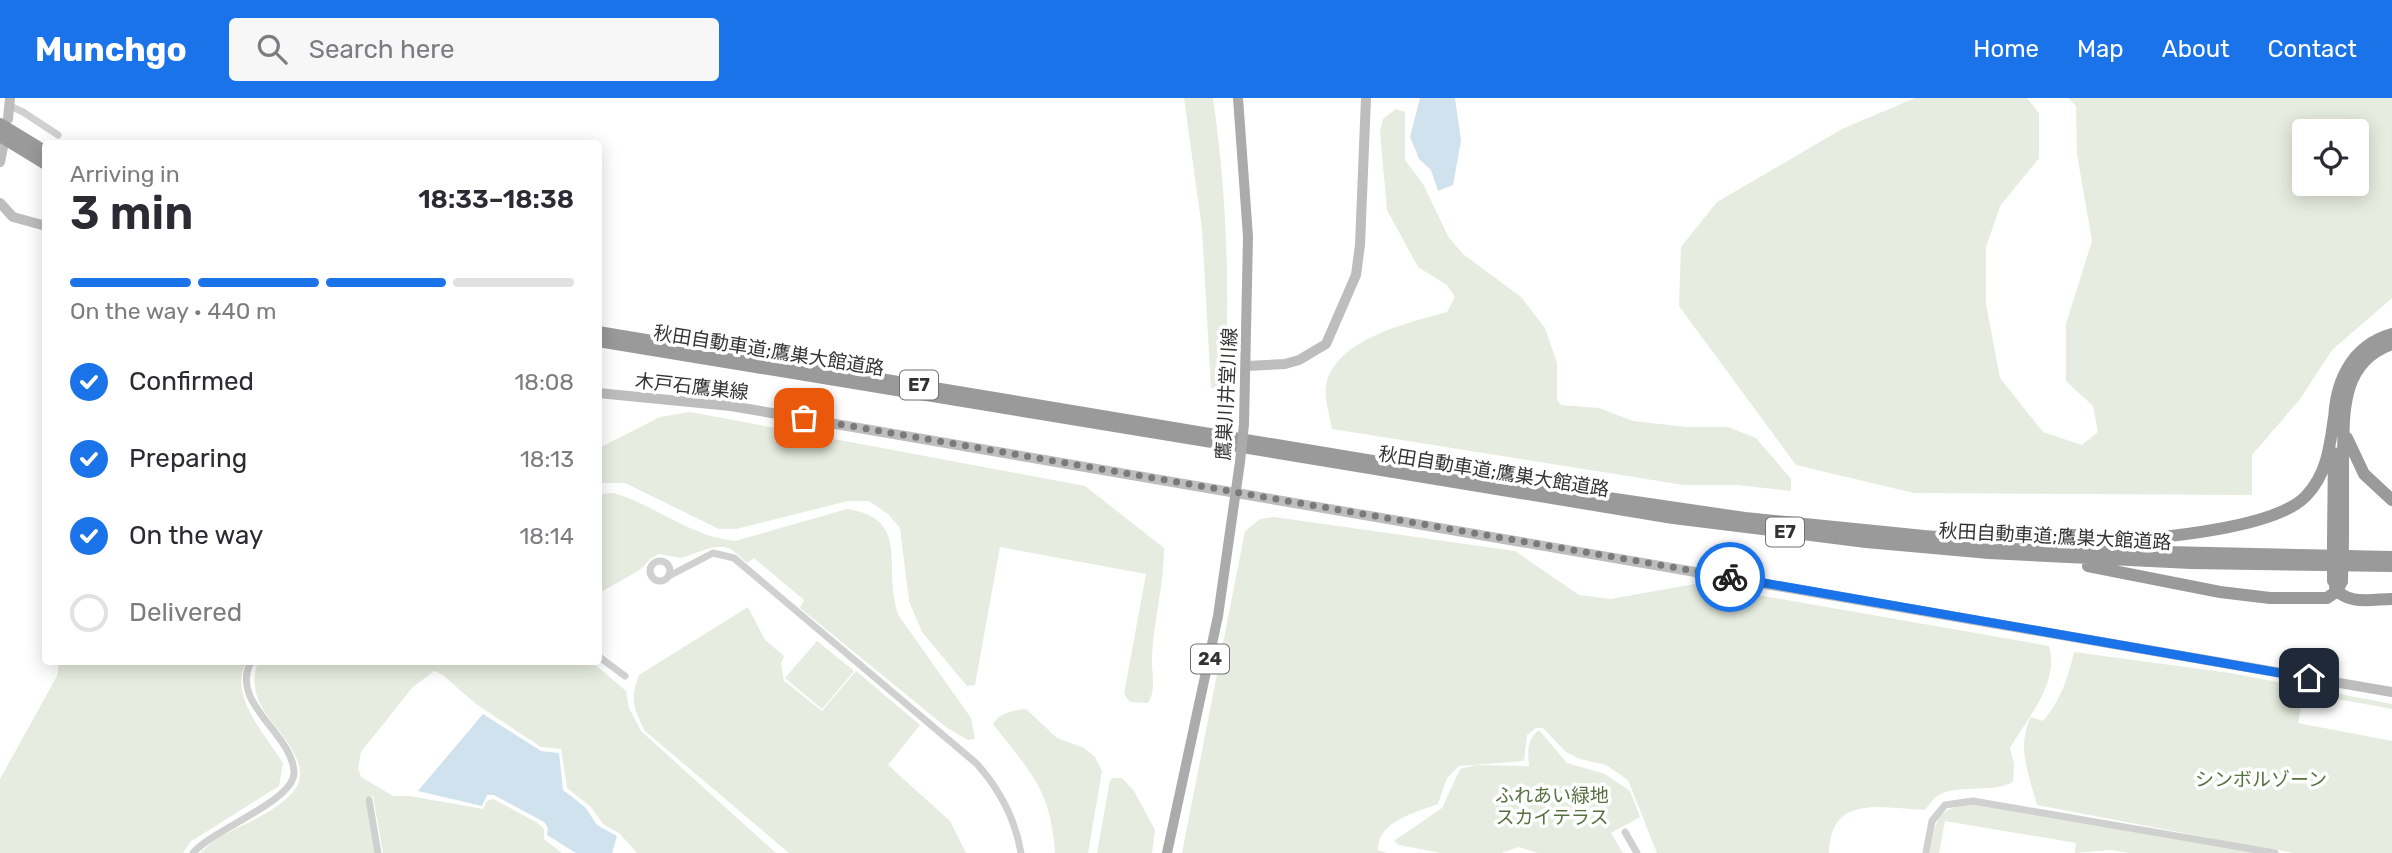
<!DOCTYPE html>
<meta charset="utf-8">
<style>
:root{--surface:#fff;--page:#f7f7f7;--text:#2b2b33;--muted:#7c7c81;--line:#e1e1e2;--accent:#1a73e8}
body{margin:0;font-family:Rubik,"Noto Sans JP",sans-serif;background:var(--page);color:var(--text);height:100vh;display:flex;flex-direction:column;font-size:26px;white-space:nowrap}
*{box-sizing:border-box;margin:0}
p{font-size:23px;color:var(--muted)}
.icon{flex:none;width:38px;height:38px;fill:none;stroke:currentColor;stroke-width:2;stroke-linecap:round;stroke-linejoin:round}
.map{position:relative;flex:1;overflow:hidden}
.side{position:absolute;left:42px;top:42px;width:560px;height:525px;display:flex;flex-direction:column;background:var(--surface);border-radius:7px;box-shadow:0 4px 18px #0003}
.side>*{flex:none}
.fabs{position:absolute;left:2292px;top:21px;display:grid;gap:14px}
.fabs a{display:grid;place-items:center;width:77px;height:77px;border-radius:7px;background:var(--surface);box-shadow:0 4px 18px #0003;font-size:35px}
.pin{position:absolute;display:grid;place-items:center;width:60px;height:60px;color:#fff;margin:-30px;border-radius:14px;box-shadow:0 4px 10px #0006}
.courier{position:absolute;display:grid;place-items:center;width:70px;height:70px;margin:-35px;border:5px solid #1a73e8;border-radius:50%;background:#fff;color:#222;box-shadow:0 2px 9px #0007}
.headline em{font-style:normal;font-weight:600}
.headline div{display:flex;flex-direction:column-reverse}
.headline{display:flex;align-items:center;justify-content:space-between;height:119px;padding:0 28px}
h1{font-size:46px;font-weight:600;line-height:52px}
.bar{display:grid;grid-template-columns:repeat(4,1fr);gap:10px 7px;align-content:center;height:84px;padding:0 28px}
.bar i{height:9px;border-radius:5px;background:var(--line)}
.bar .active{background:var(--accent)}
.bar p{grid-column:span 4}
ol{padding:0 28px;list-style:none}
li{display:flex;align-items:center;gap:21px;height:77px}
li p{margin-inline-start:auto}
li .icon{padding:7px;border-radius:50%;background:var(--accent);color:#fff;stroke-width:4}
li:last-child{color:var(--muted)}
li i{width:38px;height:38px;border:4px solid var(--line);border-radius:50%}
header{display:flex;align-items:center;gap:42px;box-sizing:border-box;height:98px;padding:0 35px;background:var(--accent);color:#fff}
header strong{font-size:33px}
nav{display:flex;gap:38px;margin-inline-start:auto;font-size:24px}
.search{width:490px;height:63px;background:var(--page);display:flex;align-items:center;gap:18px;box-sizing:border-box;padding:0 24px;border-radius:7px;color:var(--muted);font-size:26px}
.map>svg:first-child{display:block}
</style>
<header>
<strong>Munchgo</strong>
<div class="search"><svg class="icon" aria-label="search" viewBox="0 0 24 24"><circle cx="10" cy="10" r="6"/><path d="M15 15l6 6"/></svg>Search here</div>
<nav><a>Home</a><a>Map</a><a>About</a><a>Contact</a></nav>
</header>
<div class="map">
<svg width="2392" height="755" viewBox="0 0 2392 755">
<rect width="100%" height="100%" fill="#fff"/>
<path fill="#e6ecdf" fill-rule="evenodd" d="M1184,0h29c14,98 17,192 12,291l-14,-1 -9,-159z
M1915,0h112l12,15v45l-39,48 -14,41v57l14,74 43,54 39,13 16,-13 -5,-26 -27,-25v-57l26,-83 -15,-87 -1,-48 -8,-8h324v200l-60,52 -32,49 -48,56v40l-338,-2 -118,-28 -117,-159 2,-59 36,-45 125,-73zM2305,33h52v53h-52z
M1396,11l9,3v48l18,24 26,54 14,16 58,43 24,31 12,35v37l4,5 38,3 34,13 54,6h41l28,11 35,41v12l-53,-6h-54l-352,-56c-2,-12 -8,-31 -6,-43 9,-48 83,-63 121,-74l8,-15 -8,-12 -29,-18 -31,-57 -7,-78 3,-13z
M690,314l395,74 79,62c0,36 -10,71 -12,108 -1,16 5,32 -4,47l-18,-1 -6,-8 22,-120 -146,-27 -25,138 -8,1 -45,-54 -13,-31 -9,-73 -12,-14 -19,-13h-21l-112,28h-17l-94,-46h-26v-35l61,-31z
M614,395c41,12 77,44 121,48l112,-32c66,10 34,60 52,107l72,102 4,21 -7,1 -22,-13 -146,-119 4,-8 -50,-42 -7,5 -16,-14 -7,-2h-11l-32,11 -22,-4 -9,5 -10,11 -41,23v-99z
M1274,419l241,34 64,44 31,4 85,-15 354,62c11,36 -22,73 -39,102l4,16 -1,18c-22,12 -59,1 -77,15 -4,3 -8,9 -11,13 -42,-2 -95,-17 -96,43h-172l-29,-73 -22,-15 -26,-6 -14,-7 -23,-24h-7l-9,7 -3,26 -65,5 -12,12 -9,26c-21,8 -61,17 -60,46l9,3h-205l63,-322 15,-12z
M748,509l17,33 19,16 -3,7 3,18 38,30 34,-40 64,54 -32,40 62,56 16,32h-177l-144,-122c-12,-23 -15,-31 -6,-56z
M817,543l37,30 -32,38 -37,-31z
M2074,554l156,21 162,31v5l-88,-16 -6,30 94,18v112h-98l-22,-4 -1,4h-141l-19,-3 -36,3 1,-10 -131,-22 -6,32h-9c7,-36 5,-45 44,-49l241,41v-6l-178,-34c-8,-30 -21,-58 -6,-88l12,4c18,-21 25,-43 31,-69z
M59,564h187c-18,33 20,74 37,101l-4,23 -89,56 -7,11h-183v-74l57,-103z
M258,564h334l34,29 3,17 12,23 135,122h-139l-17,-19 -17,-10 -12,-17 -24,-19 -6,-39 -20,-2 -65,-43 -33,-29 -9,-4 -22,17 -51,64 -3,16 3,9 32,19h17l73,13 4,-8 6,-2 45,24 6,6v10l18,14h-179l-10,-57 -8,2 10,55h-175c7,-6 13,-12 21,-17 21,-11 83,-35 79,-64 -4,-40 -60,-61 -42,-110z
M1026,611l31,29 27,10 11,9 7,14 -14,82h-33c-4,-64 -25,-81 -62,-129 6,-11 21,-14 33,-15z
M1539,632l28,33 38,11 25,17 10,26 -29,16 12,20h-85l-19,-6 -18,6h-60l-42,-8 -5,-4 48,-33 18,-39 16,-4 53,1c-1,-15 -3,-26 10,-36z
M1114,680h8l12,13 21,39 -3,23h-55l13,-73z"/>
<path fill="#cfe2ee" d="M1420,0h35l6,43 -8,44 -15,6 -7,-21 -12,-11 -9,-22z
M483,616l58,37 18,2 4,37 22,17 12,18 20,11 -5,17h-36l-29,-18 1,-7 -4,-6 -50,-27h-7l-5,11 -64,-15z"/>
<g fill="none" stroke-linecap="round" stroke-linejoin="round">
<path stroke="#d0d0d0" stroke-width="7" d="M10,8l13,6 35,23
M650 473a10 10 0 1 1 20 0a10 10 0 1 1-20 0Z
M669,478l44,-23 21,5 243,206c23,26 38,54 44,89
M598,558l27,20
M369,702l9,53
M1625,734l12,21
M193,755c20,-24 104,-53 101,-82 -3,-39 -65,-68 -43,-109
M1926,755l6,-32 13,-16 28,-4 302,52"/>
<path stroke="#bdbdbd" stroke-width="10" d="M8,21l2,-21
M0,64l3,-15
M0,105l13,14 33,9
M1246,268l39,-2 14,-4 27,-16 30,-69 4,-30 6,-147
M598,295l133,13 1661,286"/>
<path stroke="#ababab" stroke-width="10" d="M1238,0l10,139 -4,187
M1167,755l51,-237 22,-154"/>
<path stroke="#9a9a9a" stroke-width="12" d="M0,26l46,28
M0,38l46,28
M598,234l901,150 246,36 179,18 197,15 271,6
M598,243l1075,177 193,24 123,11 202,10 201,3
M2334,327c0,-41 16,-79 58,-91
M2347,340l17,36 28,26
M2333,442l1,-87
M2343,442c0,-27 0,-54 0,-81 1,-45 -3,-97 49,-115
M2088,443c49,0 185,-10 218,-45 21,-22 24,-50 28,-79
M2088,468l132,26 50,6h57l10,-7 5,-10
M2335,489c11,19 38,12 57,12"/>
<path stroke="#ababab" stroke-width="10" d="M1240,364l4,-38"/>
<path stroke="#9a9a9a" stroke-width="12" d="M2333,442v41
M2342,483l1,-41"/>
</g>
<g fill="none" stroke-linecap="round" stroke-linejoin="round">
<path stroke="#7a7a7a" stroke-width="7" stroke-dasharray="0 12.6" d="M804,320l926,159"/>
<path stroke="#1a73e8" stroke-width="9" d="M1730,479l579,101"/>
</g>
<g text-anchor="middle" stroke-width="7" stroke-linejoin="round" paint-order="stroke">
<g fill="#fff" stroke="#707070" stroke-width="2">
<rect x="900" y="272.5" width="38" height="29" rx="5"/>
<rect x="1766" y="419.5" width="38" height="29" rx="5"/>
<rect x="1191" y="546.5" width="38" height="29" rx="5"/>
</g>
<g font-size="18" font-weight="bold" fill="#333">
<text x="919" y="293">E7</text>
<text x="1785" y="440">E7</text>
<text x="1210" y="567">24</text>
</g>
<g font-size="19" fill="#333" stroke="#fff">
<text transform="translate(769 252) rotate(9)" y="7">秋田自動車道;鷹巣大館道路</text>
<text transform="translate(692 288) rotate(6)" y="7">木戸石鷹巣線</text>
<text transform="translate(1226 296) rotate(-87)" y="7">鷹巣川井堂川線</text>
<text transform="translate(1494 373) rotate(9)" y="7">秋田自動車道;鷹巣大館道路</text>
<text transform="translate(2055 438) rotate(3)" y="7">秋田自動車道;鷹巣大館道路</text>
</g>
<g font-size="19" fill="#56703f" stroke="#fff">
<text x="2261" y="688">シンボルゾーン</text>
<text x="1552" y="704">ふれあい緑地<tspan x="1552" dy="22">スカイテラス</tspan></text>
</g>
</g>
</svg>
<div class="fabs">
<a><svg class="icon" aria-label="locate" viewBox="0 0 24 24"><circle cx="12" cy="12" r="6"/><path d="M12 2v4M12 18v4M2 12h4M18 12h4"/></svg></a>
</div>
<div class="pin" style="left:804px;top:320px;background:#ea580c"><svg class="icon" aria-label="bag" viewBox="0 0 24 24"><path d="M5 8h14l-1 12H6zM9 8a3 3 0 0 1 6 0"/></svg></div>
<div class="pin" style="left:2309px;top:580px;background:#1f2937"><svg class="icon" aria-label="home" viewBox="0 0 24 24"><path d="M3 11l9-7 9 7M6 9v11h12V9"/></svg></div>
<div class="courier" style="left:1730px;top:479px"><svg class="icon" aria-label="bike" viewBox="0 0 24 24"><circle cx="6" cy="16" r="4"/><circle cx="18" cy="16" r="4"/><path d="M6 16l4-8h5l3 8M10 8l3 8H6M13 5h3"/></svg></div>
<section class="side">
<div class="headline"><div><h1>3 min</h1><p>Arriving in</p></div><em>18:33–18:38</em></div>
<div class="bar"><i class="active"></i><i class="active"></i><i class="active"></i><i></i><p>On the way · 440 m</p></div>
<ol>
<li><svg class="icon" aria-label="check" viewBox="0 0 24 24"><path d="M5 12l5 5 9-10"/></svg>Confirmed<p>18:08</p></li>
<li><svg class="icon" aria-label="check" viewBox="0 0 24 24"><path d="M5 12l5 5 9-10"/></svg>Preparing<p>18:13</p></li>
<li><svg class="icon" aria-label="check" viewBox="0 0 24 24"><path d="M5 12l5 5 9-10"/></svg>On the way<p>18:14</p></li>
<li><i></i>Delivered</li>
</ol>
</section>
</div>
